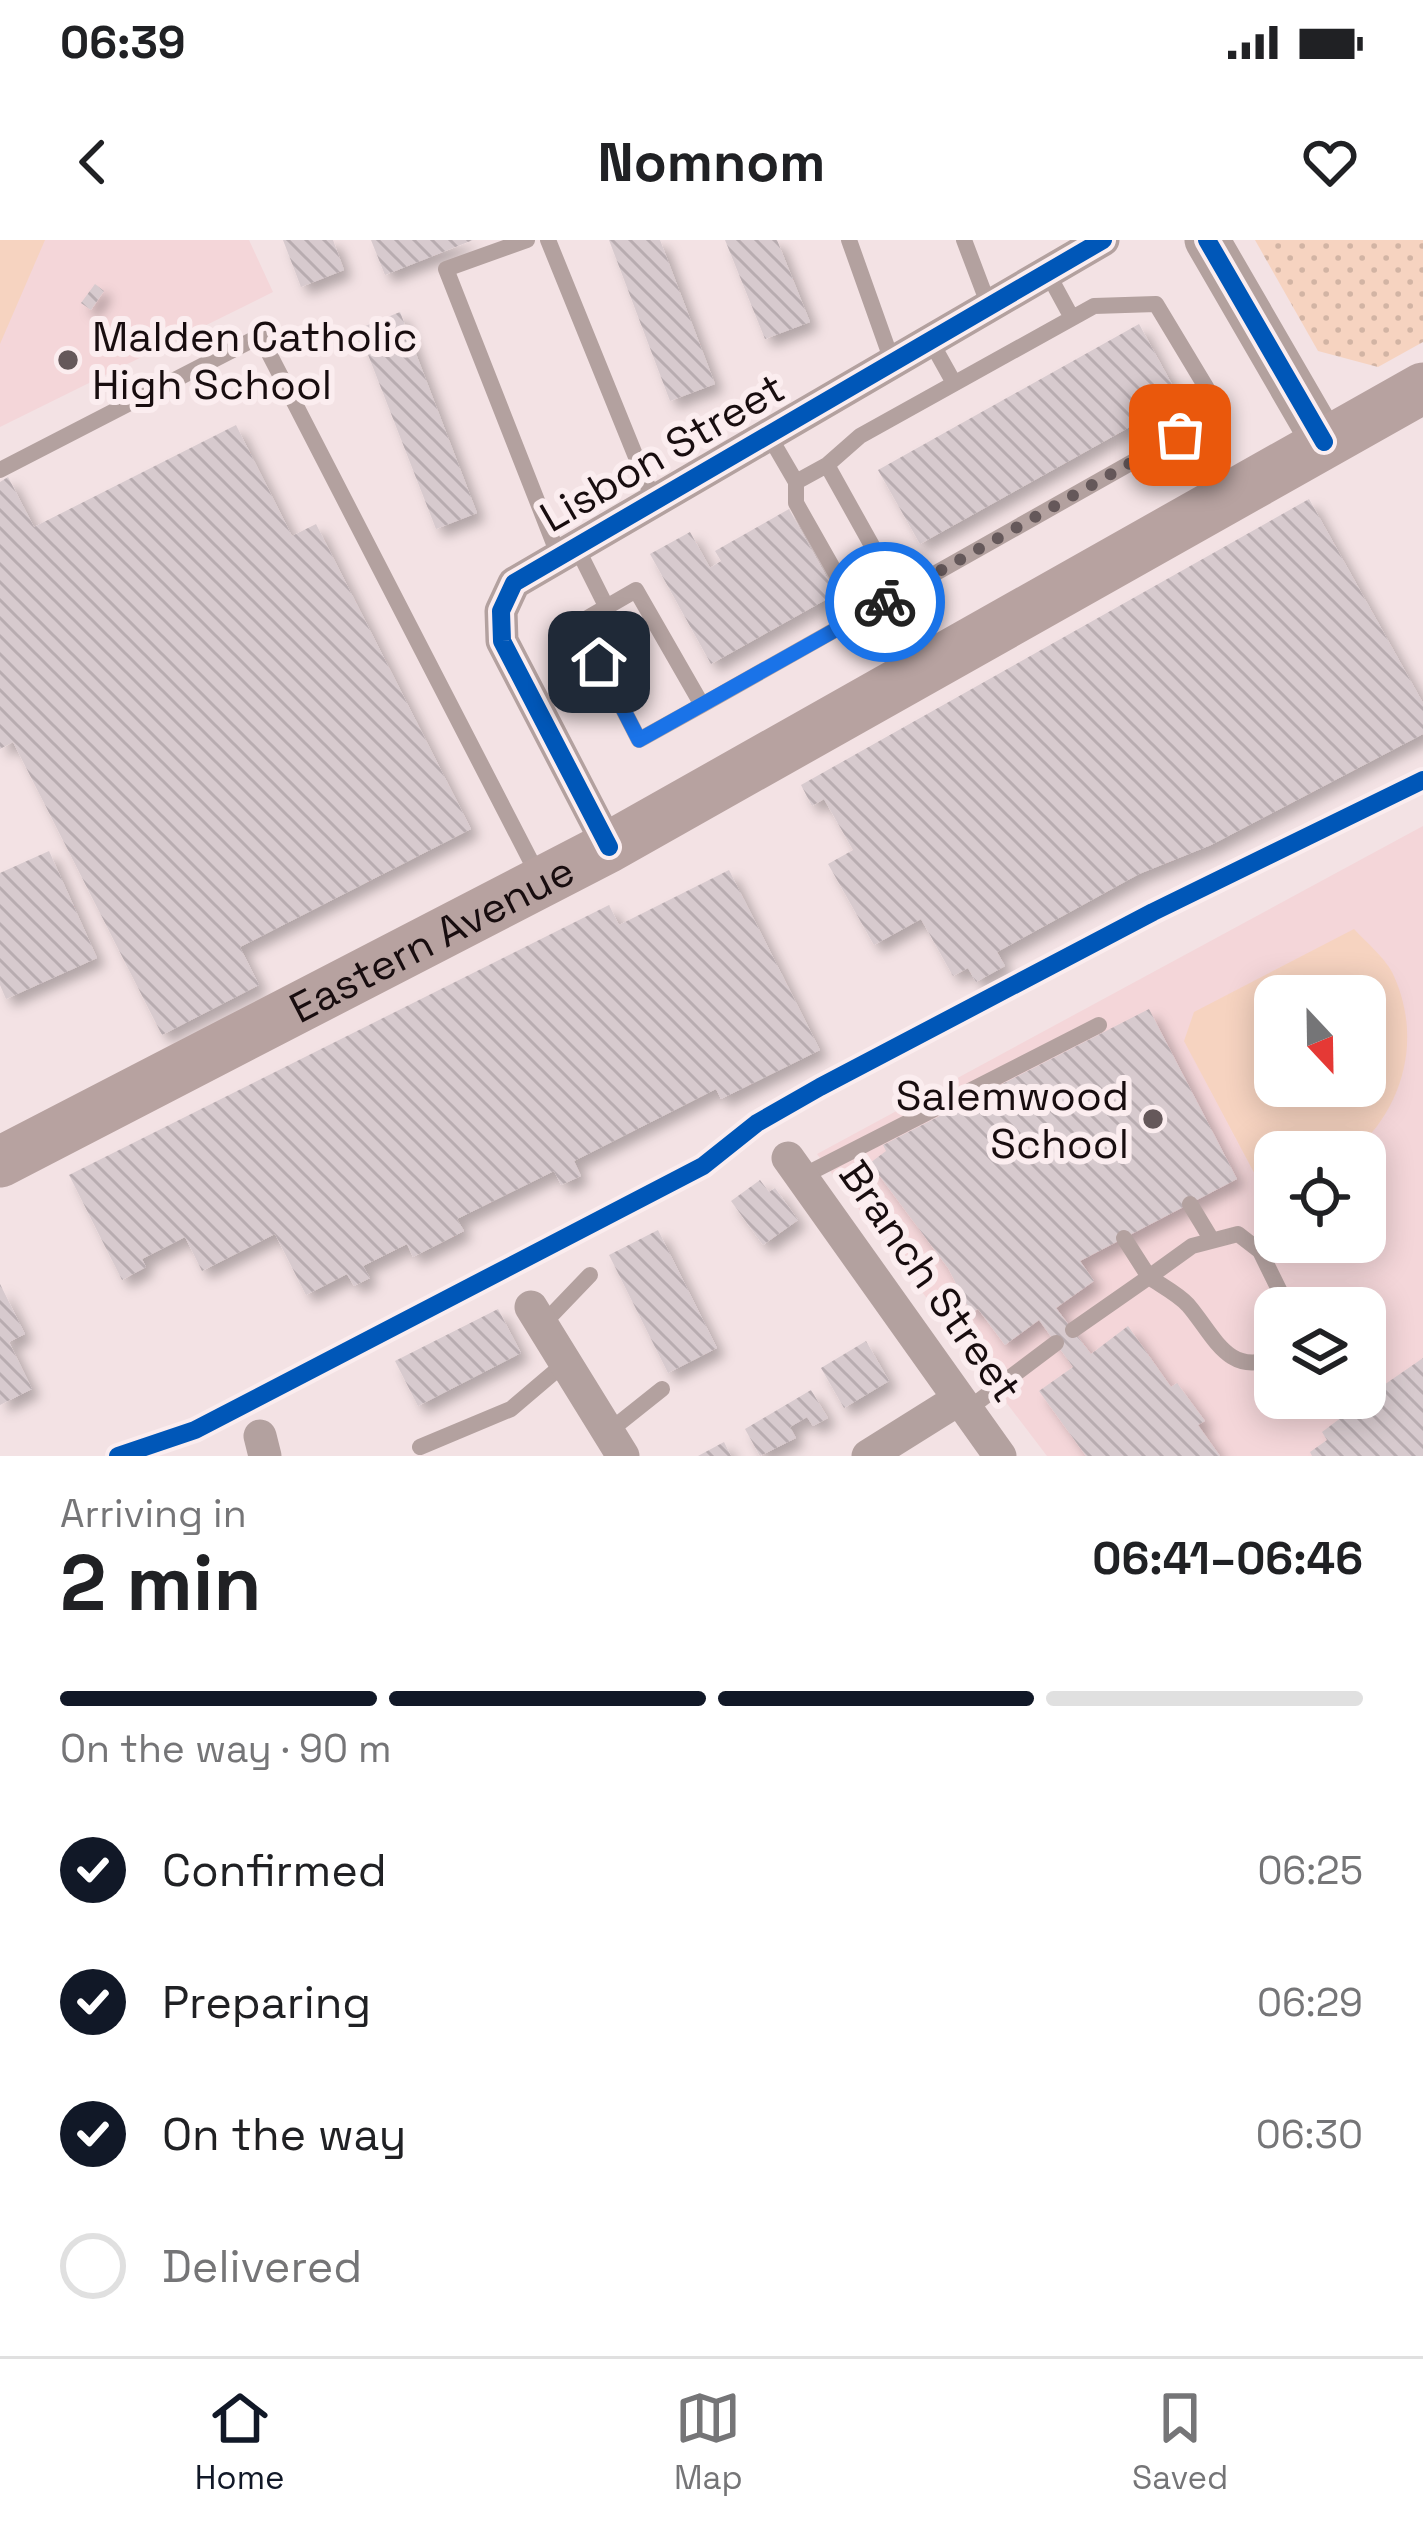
<!DOCTYPE html>
<meta charset="utf-8">
<style>
:root{--surface:#fff;--page:#f6f6f6;--text:#202124;--muted:#757577;--line:#e0e0e0;--accent:#111827}
body{margin:0;font-family:"Space Grotesk",sans-serif;background:var(--page);color:var(--text);height:100vh;display:flex;flex-direction:column;font-size:45px;white-space:nowrap}
*{box-sizing:border-box;margin:0}
p{font-size:39px;color:var(--muted)}
.icon{flex:none;width:66px;height:66px;fill:none;stroke:currentColor;stroke-width:2;stroke-linecap:round;stroke-linejoin:round}
.map{position:relative;height:1216px;overflow:hidden}
.details{display:flex;flex-direction:column;background:var(--surface);flex:1}
.details>*{flex:none}
.needle{width:78px;rotate:158deg}
.fabs{position:absolute;left:1254px;top:735px;display:grid;gap:24px}
.fabs a{display:grid;place-items:center;width:132px;height:132px;border-radius:24px;background:var(--surface);box-shadow:0 6px 30px #0003;font-size:60px}
.pin{position:absolute;display:grid;place-items:center;width:102px;height:102px;color:#fff;margin:-51px;border-radius:24px;box-shadow:0 6px 18px #0006}
.courier{position:absolute;display:grid;place-items:center;width:120px;height:120px;margin:-60px;border:9px solid #1a73e8;border-radius:50%;background:#fff;color:#222;box-shadow:0 3px 15px #0007}
.overview em{font-style:normal;font-weight:600}
.overview div{display:flex;flex-direction:column-reverse}
.overview{display:flex;align-items:center;justify-content:space-between;height:204px;padding:0 60px}
h1{font-size:78px;font-weight:600;line-height:90px}
.bar{display:grid;grid-template-columns:repeat(4,1fr);gap:18px 12px;align-content:center;height:144px;padding:0 60px}
.bar i{height:15px;border-radius:9px;background:var(--line)}
.bar .on{background:var(--accent)}
.bar p{grid-column:span 4}
ol{padding:0 60px;list-style:none}
li{display:flex;align-items:center;gap:36px;height:132px}
li p{margin-inline-start:auto}
li .icon{padding:12px;border-radius:50%;background:var(--accent);color:#fff;stroke-width:4}
li:last-child{color:var(--muted)}
li i{width:66px;height:66px;border:6px solid var(--line);border-radius:50%}
.status{display:flex;justify-content:space-between;align-items:center;height:84px;padding:0 60px;background:var(--surface);direction:ltr}
.status svg{height:33px;fill:currentColor}
header{display:flex;justify-content:space-between;align-items:center;height:156px;padding:0 60px;background:var(--surface);font-size:54px;font-weight:600}
.menu{display:flex;justify-content:space-around;align-items:center;height:168px;border-top:3px solid var(--line);background:var(--surface);font-size:33px;color:var(--muted)}
.menu a{display:grid;justify-items:center;gap:6px}
.menu .on{color:var(--accent)}
.map>svg:first-child{display:block}
</style>
<div class="status"><b>06:39</b><svg viewBox="0 0 49 12"><path d="M0 12V9h3v3zM5 12V6h3v6zM10 12V3h3v9zM15 12V0h3v12zM26 1h20v11H26zM47 4h2v5h-2z"/></svg></div>
<header><svg class="icon" aria-label="back" viewBox="0 0 24 24"><path d="M15 5l-7 7 7 7"/></svg>Nomnom<svg class="icon" aria-label="heart" viewBox="0 0 24 24"><path d="M12 20l-8-8c-3-5 5-10 8-4 3-6 11-1 8 4z"/></svg></header>
<div class="map">
<svg width="1423" height="1216" viewBox="0 0 1423 1216">
<defs>
<pattern id="park-dots" width="8" height="8" patternUnits="userSpaceOnUse" patternTransform="scale(3)"><rect width="8" height="8" fill="#f6d3c0"/><path d="M2 2h.1M6 6h.1" fill="none" stroke="#d2b4a4" stroke-width="1.8" stroke-linecap="round"/></pattern>
<pattern id="building-back-hatch" width="6" height="6" patternUnits="userSpaceOnUse" patternTransform="scale(3)"><rect width="6" height="6" fill="#d7cace"/><path d="M-1 5l2 2M0 0l6 6M5-1l2 2" fill="none" stroke="#b8acb0"/></pattern>
<filter id="shadow"><feDropShadow dx="8" dy="8" stdDeviation="6" flood-color="#0004"/></filter>
</defs>
<rect width="100%" height="100%" fill="#f3e2e4"/>
<path fill="#f4d6d9" fill-rule="evenodd" d="M0,0h249l24,52 -273,135z
M1423,586v630h-376l-230,-302zM1275,756h90v90h-90zM1275,912h90v90h-90zM1275,1068h90v90h-90z"/>
<path fill="#f6d3c0" fill-rule="evenodd" d="M0,0h45l-45,104z
M1354,689c12,13 29,27 38,43 31,64 13,135 -39,180h-78v29l-16,1 -75,-141 10,-29zM1365,756v90h-90v-90z"/>
<path fill="url(#park-dots)" d="M1255,0h168v102l-45,25 -60,-16z"/>
<path fill="url(#building-back-hatch)" filter="url(#shadow)" d="M283,0h50l11,30 -43,17z
M371,0h102l-88,35z
M609,0h51l55,144 -45,17z
M725,0h52l33,82 -45,17z
M95,44l9,7 -13,19 -10,-7z
M400,72l77,201 -41,16 -78,-200z
M1139,84l41,75 -260,145 -42,-74z
M236,185l56,111 24,-12 155,305 -231,118 19,38 -97,50 -149,-293 -13,7v-267l8,-5 26,50z
M1309,259l114,204v31l-212,111 -72,29 -142,78 8,14 -29,16 -8,-14 -15,8 -32,-57 -47,26 -46,-81 25,-14 -29,-51 -12,7 -11,-21z
M789,269l47,85 -125,70 -61,-110 40,-22 20,36 11,-7 -6,-10z
M49,611l48,107 -91,41 -6,-14v-112z
M729,630l91,180 -99,49 -5,-10 -142,72 7,15 -20,9 -7,-14 -97,48 7,12 -51,26 -6,-13 -44,22 7,12 -16,8 -7,-12 -41,21 -31,-61 -73,37 -17,-34 -43,22 4,8 -24,13 -53,-105 540,-270 10,20z
M1149,769l88,170 -157,82 14,20 -38,27 35,46 37,-28 43,61 6,-4 28,38 -7,4 22,31h-134l-47,-65 34,-24 -34,-47 -34,25 -27,-36 -7,4 -23,-45 -78,-105 16,-12 -3,-6z
M760,940l9,12 6,-4 23,32 -35,25 -32,-44z
M658,990l59,118 -49,25 -59,-118z
M0,1044l25,50 -16,8 23,47 -32,16z
M498,1069l23,44 -103,53 -23,-45z
M866,1101l23,40 -45,27 -23,-40z
M1423,1118v98h-111l-2,-4 17,-12 -5,-8 20,-15 -5,-7 28,-12z
M811,1150l17,28 -15,8 -6,-9 -17,10 6,11 -36,18 -15,-27z
M724,1202l7,14h-33z"/>
<g fill="none" stroke-linecap="round" stroke-linejoin="round">
<path stroke="#b3a19f" stroke-width="16" d="M527,0l-81,29 112,285
M548,0l105,259
M849,0l43,121
M964,0l25,66
M1047,32l25,46
M930,100l24,43
M827,225l72,129
M0,230l260,-134 279,541
M796,242v21l64,113
M575,304l31,62
M702,465l-66,-115 -57,33 60,117 63,-35 519,-293 -65,-108 -62,2 -234,130 -33,29 -31,17 -28,-48
M801,937l298,-152
M1190,964l20,33
M542,1085l48,-50
M1073,1090l76,-53 -25,-39
M1275,1117c-47,21 -61,-22 -87,-52 -10,-11 -26,-19 -39,-28l43,-31 46,-12 22,17 28,57
M967,1170l89,-67
M608,1192l54,-43
M420,1207l91,-38 54,-46"/>
<path stroke="#b3a19f" stroke-width="33" d="M609,607l-107,-206 -1,-30 13,-28 589,-343
M788,918l212,298
M531,1067l92,149
M260,1196l5,20
M868,1216l91,-57"/>
<path stroke="#b3a19e" stroke-width="45" d="M1207,0l117,202"/>
<path stroke="#b7a2a0" stroke-width="51" id="s1" d="M0,922l609,-315 814,-459"/>
<g stroke="#fbedef" stroke-width="26">
<path id="cycleway" d="M1207,0l117,202
M609,607l-107,-206 -1,-30 13,-28 589,-343
M118,1216l77,-26 508,-264 54,-43 63,-36 333,-175 270,-132"/>
</g>
<use href="#cycleway" stroke="#0057b8" stroke-width="18"/>
</g>
<g fill="none" stroke-linecap="round" stroke-linejoin="round">
<path stroke="#65585a" stroke-width="12" stroke-dasharray="0 21.6" d="M885,362l295,-167"/>
<path stroke="#1a73e8" stroke-width="15" d="M599,422l40,78 246,-138"/>
</g>
<g fill="#65585a" stroke="#fbedef" stroke-width="4.5">
<circle cx="68" cy="120" r="12"/>
<circle cx="1153" cy="879" r="12"/>
</g>
<g text-anchor="middle" stroke-width="12" stroke-linejoin="round" paint-order="stroke">
<g font-size="42" fill="#180d0f" stroke="#fbedef" text-anchor="start">
<text x="92" y="111">Malden Catholic<tspan x="92" dy="48">High School</tspan></text>
<text x="1129" y="870" text-anchor="end">Salemwood<tspan x="1129" dy="48">School</tspan></text>
</g>
<g font-size="42" fill="#180d0f" stroke="#fbedef">
<text transform="translate(662 212) rotate(-30)" y="15">Lisbon Street</text>
<text dy="15" stroke="none"><textPath href="#s1" startOffset="486">Eastern Avenue</textPath></text>
<text transform="translate(931 1041) rotate(55)" y="15">Branch Street</text>
</g>
</g>
</svg>
<div class="fabs">
<a><svg class="needle" viewBox="-14 -14 28 28"><path d="M0-13l5 13h-10z" fill="#e53935"/><path d="M0 13l5-13h-10z" fill="#757577"/></svg></a>
<a><svg class="icon" aria-label="locate" viewBox="0 0 24 24"><circle cx="12" cy="12" r="6"/><path d="M12 2v4M12 18v4M2 12h4M18 12h4"/></svg></a>
<a><svg class="icon" aria-label="layers" viewBox="0 0 24 24"><path d="M12 4l9 5-9 5-9-5zM3 14l9 5 9-5"/></svg></a>
</div>
<div class="pin" style="left:1180px;top:195px;background:#ea580c"><svg class="icon" aria-label="bag" viewBox="0 0 24 24"><path d="M5 8h14l-1 12H6zM9 8a3 3 0 0 1 6 0"/></svg></div>
<div class="pin" style="left:599px;top:422px;background:#1f2937"><svg class="icon" aria-label="home" viewBox="0 0 24 24"><path d="M3 11l9-7 9 7M6 9v11h12V9"/></svg></div>
<div class="courier" style="left:885px;top:362px"><svg class="icon" aria-label="bike" viewBox="0 0 24 24"><circle cx="6" cy="16" r="4"/><circle cx="18" cy="16" r="4"/><path d="M6 16l4-8h5l3 8M10 8l3 8H6M13 5h3"/></svg></div>
</div>
<section class="details">
<div class="overview"><div><h1>2 min</h1><p>Arriving in</p></div><em>06:41–06:46</em></div>
<div class="bar"><i class="on"></i><i class="on"></i><i class="on"></i><i></i><p>On the way · 90 m</p></div>
<ol>
<li><svg class="icon" aria-label="check" viewBox="0 0 24 24"><path d="M5 12l5 5 9-10"/></svg>Confirmed<p>06:25</p></li>
<li><svg class="icon" aria-label="check" viewBox="0 0 24 24"><path d="M5 12l5 5 9-10"/></svg>Preparing<p>06:29</p></li>
<li><svg class="icon" aria-label="check" viewBox="0 0 24 24"><path d="M5 12l5 5 9-10"/></svg>On the way<p>06:30</p></li>
<li><i></i>Delivered</li>
</ol>
</section>
<nav class="menu">
<a class="on"><svg class="icon" aria-label="home" viewBox="0 0 24 24"><path d="M3 11l9-7 9 7M6 9v11h12V9"/></svg>Home</a>
<a><svg class="icon" aria-label="map" viewBox="0 0 24 24"><path d="M3 6l6-2 6 2 6-2v14l-6 2-6-2-6 2zM9 4v14M15 6v14"/></svg>Map</a>
<a><svg class="icon" aria-label="saved" viewBox="0 0 24 24"><path d="M7 4h10v16l-5-4-5 4z"/></svg>Saved</a>
</nav>
